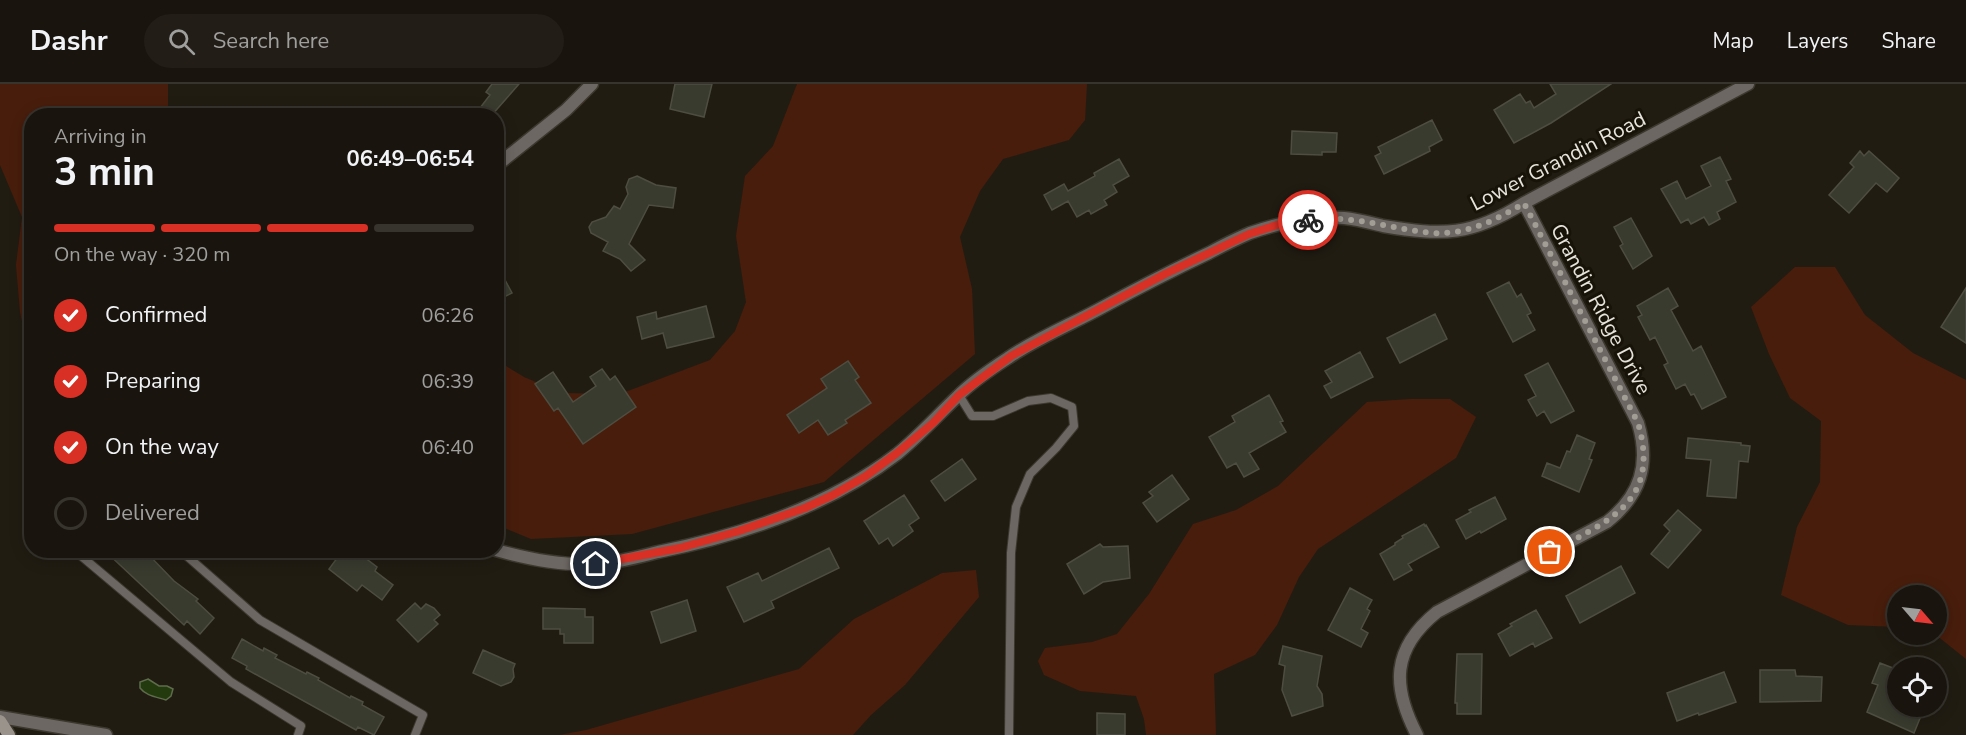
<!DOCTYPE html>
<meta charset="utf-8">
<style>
:root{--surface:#19150e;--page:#221e17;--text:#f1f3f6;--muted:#9f9f9e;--line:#37342e;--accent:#d93025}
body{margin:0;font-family:"Nunito Sans",sans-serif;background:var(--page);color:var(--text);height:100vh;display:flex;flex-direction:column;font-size:22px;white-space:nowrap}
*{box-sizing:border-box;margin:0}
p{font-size:20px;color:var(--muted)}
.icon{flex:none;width:33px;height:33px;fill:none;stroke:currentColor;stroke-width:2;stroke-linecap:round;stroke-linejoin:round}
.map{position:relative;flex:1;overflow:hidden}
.panel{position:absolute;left:24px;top:24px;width:480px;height:450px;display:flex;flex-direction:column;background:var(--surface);border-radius:24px;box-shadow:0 3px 15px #0003,0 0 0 2px var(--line)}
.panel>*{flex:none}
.needle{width:39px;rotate:118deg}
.tools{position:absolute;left:1887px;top:501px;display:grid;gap:12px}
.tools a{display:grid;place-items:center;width:60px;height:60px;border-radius:50%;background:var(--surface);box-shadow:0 3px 15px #0003,0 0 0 2px var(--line);font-size:30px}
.pin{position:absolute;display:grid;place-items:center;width:51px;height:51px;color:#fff;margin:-26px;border:3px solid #fff;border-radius:50%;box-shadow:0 2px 6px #0007}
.courier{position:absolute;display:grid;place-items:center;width:60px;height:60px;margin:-30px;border:4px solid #d93025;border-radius:50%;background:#fff;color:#222;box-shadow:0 2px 8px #0007}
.headline em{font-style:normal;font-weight:700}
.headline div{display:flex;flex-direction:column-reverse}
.headline{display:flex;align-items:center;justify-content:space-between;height:102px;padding:0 30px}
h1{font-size:39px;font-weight:700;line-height:45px}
.bar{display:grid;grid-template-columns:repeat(4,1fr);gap:9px 6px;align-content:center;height:72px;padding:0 30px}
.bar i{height:8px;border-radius:4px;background:var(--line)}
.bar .selected{background:var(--accent)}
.bar p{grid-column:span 4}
ol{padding:0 30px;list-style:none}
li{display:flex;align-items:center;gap:18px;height:66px}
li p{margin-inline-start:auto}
li .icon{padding:6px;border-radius:50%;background:var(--accent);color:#fff;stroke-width:4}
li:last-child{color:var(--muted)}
li i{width:33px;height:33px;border:3px solid var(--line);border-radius:50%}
header{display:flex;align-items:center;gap:36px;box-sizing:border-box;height:84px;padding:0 30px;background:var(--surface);border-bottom:2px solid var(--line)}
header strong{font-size:28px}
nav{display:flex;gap:33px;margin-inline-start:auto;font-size:21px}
.search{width:420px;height:54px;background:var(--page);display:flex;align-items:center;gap:15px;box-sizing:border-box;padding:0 21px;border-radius:33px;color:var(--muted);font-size:22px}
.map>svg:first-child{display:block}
</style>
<header>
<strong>Dashr</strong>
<div class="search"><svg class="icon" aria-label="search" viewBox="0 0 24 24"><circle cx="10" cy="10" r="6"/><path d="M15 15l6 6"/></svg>Search here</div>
<nav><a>Map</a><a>Layers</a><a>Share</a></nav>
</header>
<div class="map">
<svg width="1966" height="651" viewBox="0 0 1966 651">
<rect width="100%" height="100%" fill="#211c12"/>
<path fill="#481d0c" d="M0,0h168v31l-136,1 -1,240 -2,-2 -9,-42 -4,-47 6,-48 -22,-52z
M797,0h290l-2,36 -16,20 -66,19 -23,32 -20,46 12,52 3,65 -151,128 -192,52 -101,5 -34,-14 -1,-165 28,17 38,16 58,1 90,-34 25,-29 11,-29 -10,-66 9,-60 28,-30z
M1795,183h40l30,48 48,38 53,27v279l-30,-24v-39h-38l-1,31 -49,-2 -67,-30 16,-68 23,-45 1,-61 -31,-23 -21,-44 -18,-47z
M1410,315h40l26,18 -20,41 -138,91 -19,28 -22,48 -22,30 -41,19 2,61h-70l-2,-16 -8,-23 -56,-5 -36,-16 -6,-14 7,-13 47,-6 25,-8 32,-40 44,-70 43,-14 42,-24 89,-84z
M976,486l3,27 -74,88 -34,30 -18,20h-294l27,-5 213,-61 55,-50 88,-46z"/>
<path fill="#23390e" stroke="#5e6c4c" stroke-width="1.5" d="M148,595l11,7h8l6,3 -2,7 -5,4c-9,-3 -20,-4 -26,-12v-6z"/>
<path fill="#3a3b2f" stroke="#4d4e41" stroke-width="1.5" d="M492,0h27l-28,32h-2l-9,-8 10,-13 -4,-3z
M675,0h37l-8,33 -34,-8z
M1550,0h61l-60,39 -37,20 -20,-33 26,-16 6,9 4,-2 4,7 22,-14z
M1432,36l10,20 -13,7 1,4 -46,23 -9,-18 6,-3 -3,-6z
M1292,47l45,2 -1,19h-14v3l-31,-1z
M1860,67l4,5 5,-5 30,27 -12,14 -11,-9 -27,30 -20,-18 25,-28 -4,-4z
M1720,73l11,22 -5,2 10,21 -19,10 3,7 -11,6 -5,-8 -13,7 -3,-5 -7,4 -20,-34 16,-8 9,18 25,-13 -10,-20z
M1119,75l10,17 -16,9 4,7 -13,8 3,5 -16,9 -2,-4 -12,7 -9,-16 -16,9 -8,-15 20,-11 4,7 27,-15 -1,-3z
M637,92l19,9 20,3 -3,20 -24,-3 -20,39 16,16 -14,11 -11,-12 -17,-8 5,-9 -17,-9 -2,-6 3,-5 14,-5 8,-11 6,3 8,-15 -2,-7 3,-8z
M1631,134l21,38 -19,13 -13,-23 3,-2 -9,-17z
M496,179l16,30 -16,8z
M1509,198l8,15 4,-3 10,19 -4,2 8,15 -22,12 -26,-49z
M1668,204l10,18 -7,4 22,41 8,-5 25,51 -24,12 -8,-15 -3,1 -6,-11 -9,5 -12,-24 4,-2 -13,-26 -5,3 -12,-23 4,-2 -5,-9z
M1966,204v55l-25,-16z
M706,222l8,31 -47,11 -4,-15 -21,6 -5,-22 19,-5 1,7z
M1435,230l12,25 -47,24 -13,-25z
M1360,268l13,25 -42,21 -7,-12 8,-4 -7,-11z
M848,277l11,16 -4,3 16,23 -26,17 2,3 -19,12 -10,-15 -19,13 -12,-18 40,-27 -6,-9z
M1548,279l26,48 -23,12 -7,-12 -7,5 -9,-16 8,-4 -11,-21z
M602,285l8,11 5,-4 21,31 -53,37 -25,-36 -4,3 -19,-27 18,-12 20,30 23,-16 -6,-9z
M1269,311l14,26 -3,1 6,10 -37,21 10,16 -15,8 -8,-14 -9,5 -18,-31 26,-15 -3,-6z
M1577,351l18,8 -6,16 3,1 -13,32 -37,-16 5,-13 13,5 7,-17 3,1z
M1688,354l53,5v2l9,1 -2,16 -9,-1 -3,37 -29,-2 4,-36 -25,-2z
M962,375l14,20 -31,22 -14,-20z
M1172,391l17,24 -32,23 -14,-19 10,-7 -4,-4z
M904,411l15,23 -10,7 4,6 -20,15 -5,-8 -9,6 -15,-23z
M1495,413l11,22 -25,14 -1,-2 -14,8 -10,-19 15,-8 -2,-2z
M1678,426l23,20 -33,38 -17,-14 19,-23 -6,-6z
M1424,440l1,2 1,-1 13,22 -31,17 4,6 -18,10 -14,-26 15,-9v-2l8,-5 -1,-2z
M1100,460l3,3 25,-1 2,32 -27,4 -19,12 -17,-30z
M829,464l10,20 -68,33 3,7 -30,14 -17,-35 31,-14 4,8z
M104,466h40l30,31 24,18 -2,2 18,17 -14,16 -13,-13 -3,4z
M343,466h21l7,6 -3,4 9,7 -2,4 18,14 -11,15 -20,-15 -5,6 -28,-22z
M1621,482l14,27 -55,30 -14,-27z
M1350,504l22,12 -5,9 3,2 -9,18 7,4 -7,14 -33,-17z
M687,516l9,31 -35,12 -10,-31z
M415,519l6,6 5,-5 8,4 6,7 -6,5 4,4 -20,18 -21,-22z
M543,524l42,1v8h8v26h-29v-9h-4v-5h-17z
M1536,526l16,28 -17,9 -2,-4 -23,13 -12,-22 14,-8 -2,-2z
M242,555l21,12 1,-3 13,7 -2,3 31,16 1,-2 12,6 -1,2 32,18 1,-2 12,6 -1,3 22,12 -10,18 -16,-8 -2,3 -110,-61 1,-3 -15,-8z
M1283,562l39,10 -5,30 5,8 1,12 -31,10 -10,-26 3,-24 -6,-2z
M483,566l32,14 -2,5 1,8 -3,5 -10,4 -28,-13z
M1457,570h25l-1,60h-24v-11h-2z
M1880,579l18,7 -5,14 5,2v20h27l-11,27 -47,-21 11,-27 -6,-2z
M1760,586h35l1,6 26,1 -1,24 -61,1z
M1724,588l12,30 -37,13 -1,-2 -21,8 -10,-28z
M1097,629l28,1v21h-28z"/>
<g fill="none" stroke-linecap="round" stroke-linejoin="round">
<g stroke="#3d382e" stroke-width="10">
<path id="service" d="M959,311l13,21h21l35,-15 23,-3 21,9 2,19 -18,22 -26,26 -14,33 -5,46 -2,182
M74,466l157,132 70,44 -3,9
M180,466l80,70 163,95 -8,20"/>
</g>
<g stroke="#3d382e" stroke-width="15">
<path id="minor" d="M496,82l70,-56 26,-26
M496,466c32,9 67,16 100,14 21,-1 42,-7 62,-12 84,-17 170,-45 239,-98 22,-18 41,-39 61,-58 15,-15 33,-27 50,-38 29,-20 64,-34 95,-51 35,-19 70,-37 106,-54 13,-7 27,-14 41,-20 29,-10 64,-17 94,-15 13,1 27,5 39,8 60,10 89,10 141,-23l224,-119
M0,633l106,18
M1417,651c-25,-48 -26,-86 20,-123l170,-90c34,-27 43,-58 31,-99l-114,-220"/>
</g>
<g stroke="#3d382e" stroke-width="15">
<path id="secondary" d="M0,637l9,14"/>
</g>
<use href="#service" stroke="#6c6763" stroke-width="8"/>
<use href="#minor" stroke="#6c6763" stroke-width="12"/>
<use href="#secondary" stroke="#9a938c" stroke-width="12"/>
</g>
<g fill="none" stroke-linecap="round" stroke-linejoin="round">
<path stroke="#a29e95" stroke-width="6" stroke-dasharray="0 10.8" d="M1308,136c42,-6 83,9 125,13 33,2 64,-13 91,-30l114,220c23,79 -29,98 -88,129"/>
<path stroke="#d93025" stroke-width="8" d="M596,480l84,-16 59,-17 66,-23 28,-13 33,-19 31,-23 36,-30 26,-28 52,-39 154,-82 84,-40 31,-10 28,-4"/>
</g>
<g text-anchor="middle" stroke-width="6" stroke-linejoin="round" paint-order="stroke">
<g font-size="21" fill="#e7e4dc" stroke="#181309">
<text transform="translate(1558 77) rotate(-27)" y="7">Lower Grandin Road</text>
<text transform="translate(1601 225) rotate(62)" y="7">Grandin Ridge Drive</text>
</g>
</g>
</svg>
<div class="tools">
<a><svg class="needle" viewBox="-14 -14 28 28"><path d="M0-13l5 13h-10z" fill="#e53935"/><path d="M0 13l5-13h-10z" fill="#9f9f9e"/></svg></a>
<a><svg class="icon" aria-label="locate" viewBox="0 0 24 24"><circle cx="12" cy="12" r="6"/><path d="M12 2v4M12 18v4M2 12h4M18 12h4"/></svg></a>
</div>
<div class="pin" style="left:1550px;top:468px;background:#ea580c"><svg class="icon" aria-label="bag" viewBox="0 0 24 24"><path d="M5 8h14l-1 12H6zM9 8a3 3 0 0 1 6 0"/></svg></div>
<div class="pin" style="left:596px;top:480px;background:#1f2937"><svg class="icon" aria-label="home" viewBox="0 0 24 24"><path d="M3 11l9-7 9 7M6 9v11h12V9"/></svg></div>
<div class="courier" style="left:1308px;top:136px"><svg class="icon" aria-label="bike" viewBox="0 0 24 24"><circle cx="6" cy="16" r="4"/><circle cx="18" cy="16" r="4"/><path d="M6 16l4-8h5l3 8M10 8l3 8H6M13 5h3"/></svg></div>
<section class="panel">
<div class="headline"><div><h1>3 min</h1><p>Arriving in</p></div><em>06:49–06:54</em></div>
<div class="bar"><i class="selected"></i><i class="selected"></i><i class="selected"></i><i></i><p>On the way · 320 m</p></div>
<ol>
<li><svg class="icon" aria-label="check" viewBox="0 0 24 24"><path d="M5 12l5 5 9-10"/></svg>Confirmed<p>06:26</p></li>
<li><svg class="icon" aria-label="check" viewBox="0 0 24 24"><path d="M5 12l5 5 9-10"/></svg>Preparing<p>06:39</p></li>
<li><svg class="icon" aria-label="check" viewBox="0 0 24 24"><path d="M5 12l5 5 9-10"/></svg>On the way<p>06:40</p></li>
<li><i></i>Delivered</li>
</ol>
</section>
</div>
